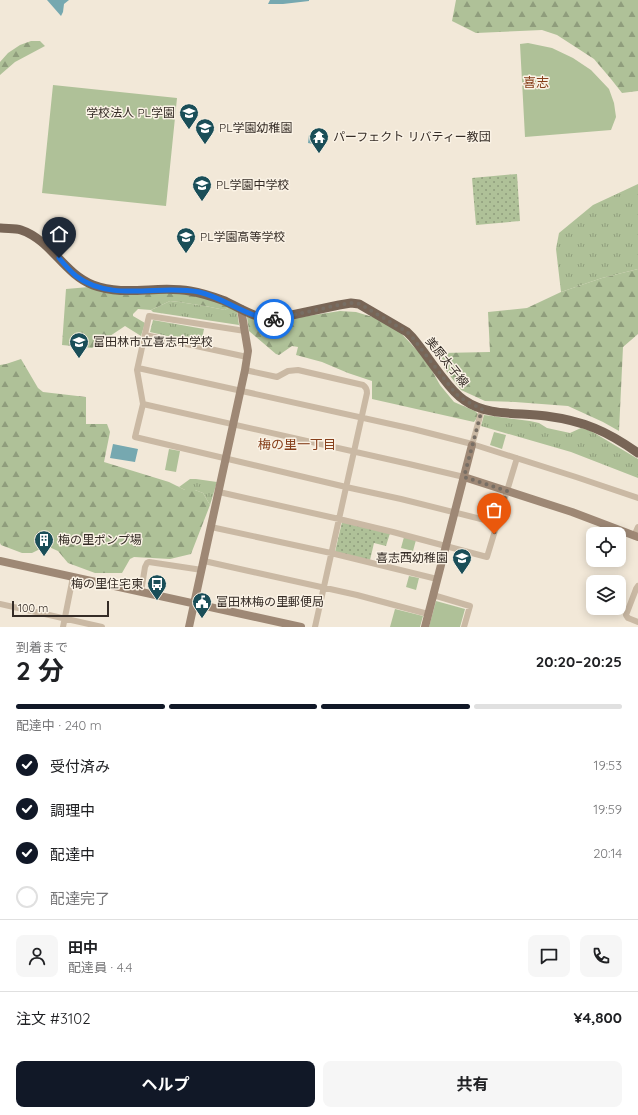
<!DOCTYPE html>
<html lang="ja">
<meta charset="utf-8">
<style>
:root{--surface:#fff;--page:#f6f6f6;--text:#202124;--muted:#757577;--line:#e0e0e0;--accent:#111827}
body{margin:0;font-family:Quicksand,"Noto Sans JP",sans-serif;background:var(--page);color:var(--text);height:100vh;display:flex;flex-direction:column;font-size:15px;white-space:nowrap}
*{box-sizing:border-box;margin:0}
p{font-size:13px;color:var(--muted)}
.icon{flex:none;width:22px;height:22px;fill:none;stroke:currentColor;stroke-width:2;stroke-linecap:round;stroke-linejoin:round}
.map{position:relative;height:627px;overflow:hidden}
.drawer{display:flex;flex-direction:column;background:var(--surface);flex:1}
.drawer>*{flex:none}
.fabs{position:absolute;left:586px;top:527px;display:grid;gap:8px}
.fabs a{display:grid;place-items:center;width:40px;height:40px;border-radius:8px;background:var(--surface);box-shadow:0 2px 10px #0003;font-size:20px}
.scale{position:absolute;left:12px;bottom:10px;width:97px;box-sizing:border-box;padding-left:4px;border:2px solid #352c26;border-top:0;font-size:11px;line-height:14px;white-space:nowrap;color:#352c26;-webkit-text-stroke:3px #faf2e5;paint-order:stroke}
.pin{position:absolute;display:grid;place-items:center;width:34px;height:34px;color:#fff;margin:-41px -17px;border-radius:50% 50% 50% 0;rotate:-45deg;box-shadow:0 0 4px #0007}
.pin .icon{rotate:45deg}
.courier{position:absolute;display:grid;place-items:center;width:40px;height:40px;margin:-20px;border:3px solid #1a73e8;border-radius:50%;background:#fff;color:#222;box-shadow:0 1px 5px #0007}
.head em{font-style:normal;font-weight:700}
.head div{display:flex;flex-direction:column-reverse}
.head{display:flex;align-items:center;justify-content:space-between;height:68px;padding:0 16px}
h1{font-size:26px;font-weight:700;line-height:30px}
.bar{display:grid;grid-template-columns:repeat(4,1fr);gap:6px 4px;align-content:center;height:48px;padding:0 16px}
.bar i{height:5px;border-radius:3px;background:var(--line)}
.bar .selected{background:var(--accent)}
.bar p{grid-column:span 4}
.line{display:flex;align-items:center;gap:10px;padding:0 16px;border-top:1px solid var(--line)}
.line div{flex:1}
.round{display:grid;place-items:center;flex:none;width:42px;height:42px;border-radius:8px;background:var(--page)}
ol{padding:0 16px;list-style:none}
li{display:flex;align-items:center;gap:12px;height:44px}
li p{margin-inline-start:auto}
li .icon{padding:4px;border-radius:50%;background:var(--accent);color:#fff;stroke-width:4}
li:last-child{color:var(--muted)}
li i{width:22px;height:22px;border:2px solid var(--line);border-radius:50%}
.action{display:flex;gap:8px;margin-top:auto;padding:8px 16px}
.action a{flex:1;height:46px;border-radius:8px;background:var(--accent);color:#fff;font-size:16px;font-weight:700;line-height:46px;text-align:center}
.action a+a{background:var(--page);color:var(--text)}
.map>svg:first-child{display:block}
</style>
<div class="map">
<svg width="638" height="627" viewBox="0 0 638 627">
<defs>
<pattern id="grass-tufts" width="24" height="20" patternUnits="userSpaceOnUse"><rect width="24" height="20" fill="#afc198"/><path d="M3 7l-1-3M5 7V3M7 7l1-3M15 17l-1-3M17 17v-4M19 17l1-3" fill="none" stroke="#8f9d7c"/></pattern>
<pattern id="forest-firs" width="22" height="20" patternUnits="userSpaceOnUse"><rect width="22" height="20" fill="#afc198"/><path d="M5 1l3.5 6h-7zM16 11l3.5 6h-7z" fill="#8f9d7c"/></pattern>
<pattern id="park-dots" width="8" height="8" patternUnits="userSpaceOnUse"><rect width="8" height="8" fill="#afc198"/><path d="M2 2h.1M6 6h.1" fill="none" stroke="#8f9d7c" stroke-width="1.8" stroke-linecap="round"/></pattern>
</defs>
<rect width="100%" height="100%" fill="#f2e8d8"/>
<path fill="url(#grass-tufts)" d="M638,184v85l-36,9 -41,14 -5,-43 3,-16 34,-28z
M170,301l9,1 26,4 20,4 3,-2v-2l9,5 2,14 -86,-13 -2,-2z
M153,320l51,9 -3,15 -51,-12z
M484,415l46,6 9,2 8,5 23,5 11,-5 10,3 47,28v19l-67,-26 -90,-26z
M190,479h6l21,3 -7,23 -7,-12 -8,-3h-10l-6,-3z"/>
<path fill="url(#forest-firs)" d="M456,0h182v91l-16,2 -11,-14 -17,-20 -37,-24 -15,-5 -66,3 -24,-12z
M31,41h9l5,5 -30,16 -15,13v-13l8,-9 12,-8z
M638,269v65l-15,13 -4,84 -16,-9 -35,-16 -53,-4 -30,-1 -24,-11 -17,-22 -3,-15 49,-1 -2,-40 39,-4 34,-16 41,-14z
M89,287l21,5 27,3 26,-2h28l37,13v2l-3,2 -20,-4 -26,-4 -9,-1 -19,9 -13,-1 -5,5v2l12,7 -4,13 -16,-10 -33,22 -30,-3 4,-56z
M340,311l16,1 20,6 22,12 28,30 14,25 14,17 21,9 4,4 -5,7 -102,-23v-18l-24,-8 -26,-11 -26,-7 2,-8 -6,-1 -13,9 -3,-1 -27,-23 -2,-14 48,1z
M21,359l17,29 5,4 43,5v27h21l3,8 -6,30 65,20 16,8h10l8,3 7,12 -19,49 -21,5 -36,-2 -4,2 -8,14h-27l-27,-10 -10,-12 -9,-4h-5l-12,6h-10l-21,-8 -1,-2v-178l6,-1z"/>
<path fill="url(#park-dots)" d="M517,174l3,47 -44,4 -4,-47z
M342,522l48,11 -4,13 -12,-3 -4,17 -35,-8z"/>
<path fill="#afc198" d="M528,43l24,5 21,10 18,12 18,19 5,14 2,14 -5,13 -86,7 -5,-93z
M53,85l124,13 -11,108 -124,-13z
M494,432l12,3 -4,14 -12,-4z
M169,449l11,2 -4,21 -11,-2z
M404,537l12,3 -3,11 -12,-3z
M409,576l10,2 -3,12 -10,-3z
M436,601l29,8 -5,18h-31z
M395,609l28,7 -3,11h-30z"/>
<path fill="#76a8b0" d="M47,0h22l-5,4 -1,8 -2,4z
M270,0h39v1l-26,3h-15z
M309,135l15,2 -1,9 -15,-3z
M113,444l25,5 -3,13 -25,-4z"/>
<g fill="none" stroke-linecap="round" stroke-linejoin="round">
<path stroke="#cab9a4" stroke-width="6" d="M245,331l-96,-15 -12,54 6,34 -8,33 211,50 55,12 96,24
M145,335l102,22
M138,368l275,61 59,15 104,33 62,21
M245,370l32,7 11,-6 10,-1 65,15c3,2 4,4 4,8l-52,234
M143,404l266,60 55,13
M472,445l10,-36
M219,492l120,27 54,13 94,25 30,-99
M211,527l120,26 106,26
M634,536l4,-9
M204,561l153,34 71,19
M638,586l-2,3 -10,26 2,3 10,4
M141,592l4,-25 2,-4 2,-1 53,8
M433,595l37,11 -6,21
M0,604l102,23
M63,627l10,-50"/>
<path stroke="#9e8875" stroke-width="8" d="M464,477l108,35 66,25
M0,561l301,66
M189,627l56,-257 3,-19 -7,-42
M425,627l47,-182"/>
<path stroke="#786556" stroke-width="9" d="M0,228c7,1 15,0 21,2 30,10 43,44 72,55 32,12 65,0 97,6 12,2 24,6 35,10 16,8 30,17 48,18l66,-14 12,-2 8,1 48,28 5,5c11,13 20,27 31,41 6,8 12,16 21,22 24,17 55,12 82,16 38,5 61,15 92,37"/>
</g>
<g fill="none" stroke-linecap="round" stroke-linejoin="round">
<path stroke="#776e64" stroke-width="4" stroke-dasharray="0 7.2" d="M274,319l65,-14 12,-2 9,1 47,28 5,5 44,57 8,6 18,9 -18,68 43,14 -13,43"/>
<path stroke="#1a73e8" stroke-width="5" d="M59,258c5,6 11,13 17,18 36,27 83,8 123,16 26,6 48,26 75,27"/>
</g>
<defs>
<g id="school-pin" transform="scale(1)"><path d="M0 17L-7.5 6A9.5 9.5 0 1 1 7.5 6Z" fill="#1a4e58" stroke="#faf2e5"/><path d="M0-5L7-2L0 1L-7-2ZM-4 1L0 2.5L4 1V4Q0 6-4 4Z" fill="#fff"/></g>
<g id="temple-pin" transform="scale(1)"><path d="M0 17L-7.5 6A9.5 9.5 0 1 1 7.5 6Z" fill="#1a4e58" stroke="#faf2e5"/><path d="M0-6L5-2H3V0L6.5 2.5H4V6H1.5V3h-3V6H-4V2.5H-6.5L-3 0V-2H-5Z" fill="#fff"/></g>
<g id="building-pin" transform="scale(1)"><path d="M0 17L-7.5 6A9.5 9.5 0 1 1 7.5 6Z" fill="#1a4e58" stroke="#faf2e5"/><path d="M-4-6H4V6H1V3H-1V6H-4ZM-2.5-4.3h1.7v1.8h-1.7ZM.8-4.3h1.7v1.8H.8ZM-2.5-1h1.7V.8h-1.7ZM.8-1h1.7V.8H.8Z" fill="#fff"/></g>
<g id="bus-pin" transform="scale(1)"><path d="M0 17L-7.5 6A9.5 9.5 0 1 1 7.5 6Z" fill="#1a4e58" stroke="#faf2e5"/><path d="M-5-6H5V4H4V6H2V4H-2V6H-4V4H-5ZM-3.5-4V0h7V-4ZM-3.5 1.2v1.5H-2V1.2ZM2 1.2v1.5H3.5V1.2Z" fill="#fff"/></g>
<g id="civic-pin" transform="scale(1)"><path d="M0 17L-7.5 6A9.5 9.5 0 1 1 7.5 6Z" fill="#1a4e58" stroke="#faf2e5"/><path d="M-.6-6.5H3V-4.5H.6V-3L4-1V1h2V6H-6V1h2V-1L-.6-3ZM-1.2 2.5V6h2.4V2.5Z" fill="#fff"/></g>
</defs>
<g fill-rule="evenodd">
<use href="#school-pin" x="189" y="113"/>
<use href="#school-pin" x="205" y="128"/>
<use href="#temple-pin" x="319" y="137"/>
<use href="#school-pin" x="202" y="185"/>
<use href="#school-pin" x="186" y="237"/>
<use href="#school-pin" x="79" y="342"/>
<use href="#building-pin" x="44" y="540"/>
<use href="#school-pin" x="462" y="558"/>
<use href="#bus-pin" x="157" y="584"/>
<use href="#civic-pin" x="202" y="602"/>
</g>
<g text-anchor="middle" stroke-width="3" stroke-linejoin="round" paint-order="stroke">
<g font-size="12" fill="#352c26" stroke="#faf2e5" text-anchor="start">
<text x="175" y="117" text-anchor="end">学校法人 PL学園</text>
<text x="219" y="132">PL学園幼稚園</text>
<text x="333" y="141">パーフェクト リバティー教団</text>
<text x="216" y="189">PL学園中学校</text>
<text x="200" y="241">PL学園高等学校</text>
<text x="93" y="346">富田林市立喜志中学校</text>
<text x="58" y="544">梅の里ポンプ場</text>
<text x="448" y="562" text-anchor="end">喜志西幼稚園</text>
<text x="143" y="588" text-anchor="end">梅の里住宅東</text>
<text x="216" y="606">富田林梅の里郵便局</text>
</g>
<g font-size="12" fill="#352c26" stroke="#faf2e5">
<text transform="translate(447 362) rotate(51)" y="4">美原太子線</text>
</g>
<g font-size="13" fill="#87401c" stroke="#faf2e5">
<text x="536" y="87">喜志</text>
<text x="297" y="449">梅の里一丁目</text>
</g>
</g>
</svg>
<div class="fabs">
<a><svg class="icon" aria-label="locate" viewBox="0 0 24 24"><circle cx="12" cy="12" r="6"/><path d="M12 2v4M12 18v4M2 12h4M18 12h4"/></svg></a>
<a><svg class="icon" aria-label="layers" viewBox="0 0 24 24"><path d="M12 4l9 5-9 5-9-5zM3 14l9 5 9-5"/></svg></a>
</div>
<div class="scale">100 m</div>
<div class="pin" style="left:494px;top:534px;background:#ea580c"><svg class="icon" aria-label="bag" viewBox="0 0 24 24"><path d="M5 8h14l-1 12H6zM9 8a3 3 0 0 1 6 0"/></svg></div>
<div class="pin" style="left:59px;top:258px;background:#1f2937"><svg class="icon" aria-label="home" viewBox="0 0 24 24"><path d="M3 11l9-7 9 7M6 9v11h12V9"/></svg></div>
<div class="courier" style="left:274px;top:319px"><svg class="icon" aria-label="bike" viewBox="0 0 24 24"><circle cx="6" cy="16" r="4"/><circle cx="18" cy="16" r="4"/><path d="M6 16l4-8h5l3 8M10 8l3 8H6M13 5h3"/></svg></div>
</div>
<section class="drawer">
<div class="head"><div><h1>2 分</h1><p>到着まで</p></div><em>20:20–20:25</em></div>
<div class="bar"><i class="selected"></i><i class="selected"></i><i class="selected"></i><i></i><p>配達中 · 240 m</p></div>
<ol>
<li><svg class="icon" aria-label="check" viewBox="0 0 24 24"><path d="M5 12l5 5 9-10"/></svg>受付済み<p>19:53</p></li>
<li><svg class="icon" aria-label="check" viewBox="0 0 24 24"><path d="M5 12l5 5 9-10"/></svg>調理中<p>19:59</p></li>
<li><svg class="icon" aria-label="check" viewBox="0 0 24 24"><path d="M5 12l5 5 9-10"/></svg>配達中<p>20:14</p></li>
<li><i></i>配達完了</li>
</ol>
<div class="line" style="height:72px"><a class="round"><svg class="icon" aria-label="person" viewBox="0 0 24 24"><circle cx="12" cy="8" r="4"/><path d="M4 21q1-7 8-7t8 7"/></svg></a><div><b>田中</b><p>配達員 · 4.4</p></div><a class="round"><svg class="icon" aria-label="chat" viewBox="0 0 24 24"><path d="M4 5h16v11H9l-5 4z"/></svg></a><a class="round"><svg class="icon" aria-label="phone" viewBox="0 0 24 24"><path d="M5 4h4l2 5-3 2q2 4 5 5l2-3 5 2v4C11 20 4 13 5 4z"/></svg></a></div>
<div class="line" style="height:52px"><div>注文 #3102</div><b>¥4,800</b></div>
<div class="action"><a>ヘルプ</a><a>共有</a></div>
</section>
